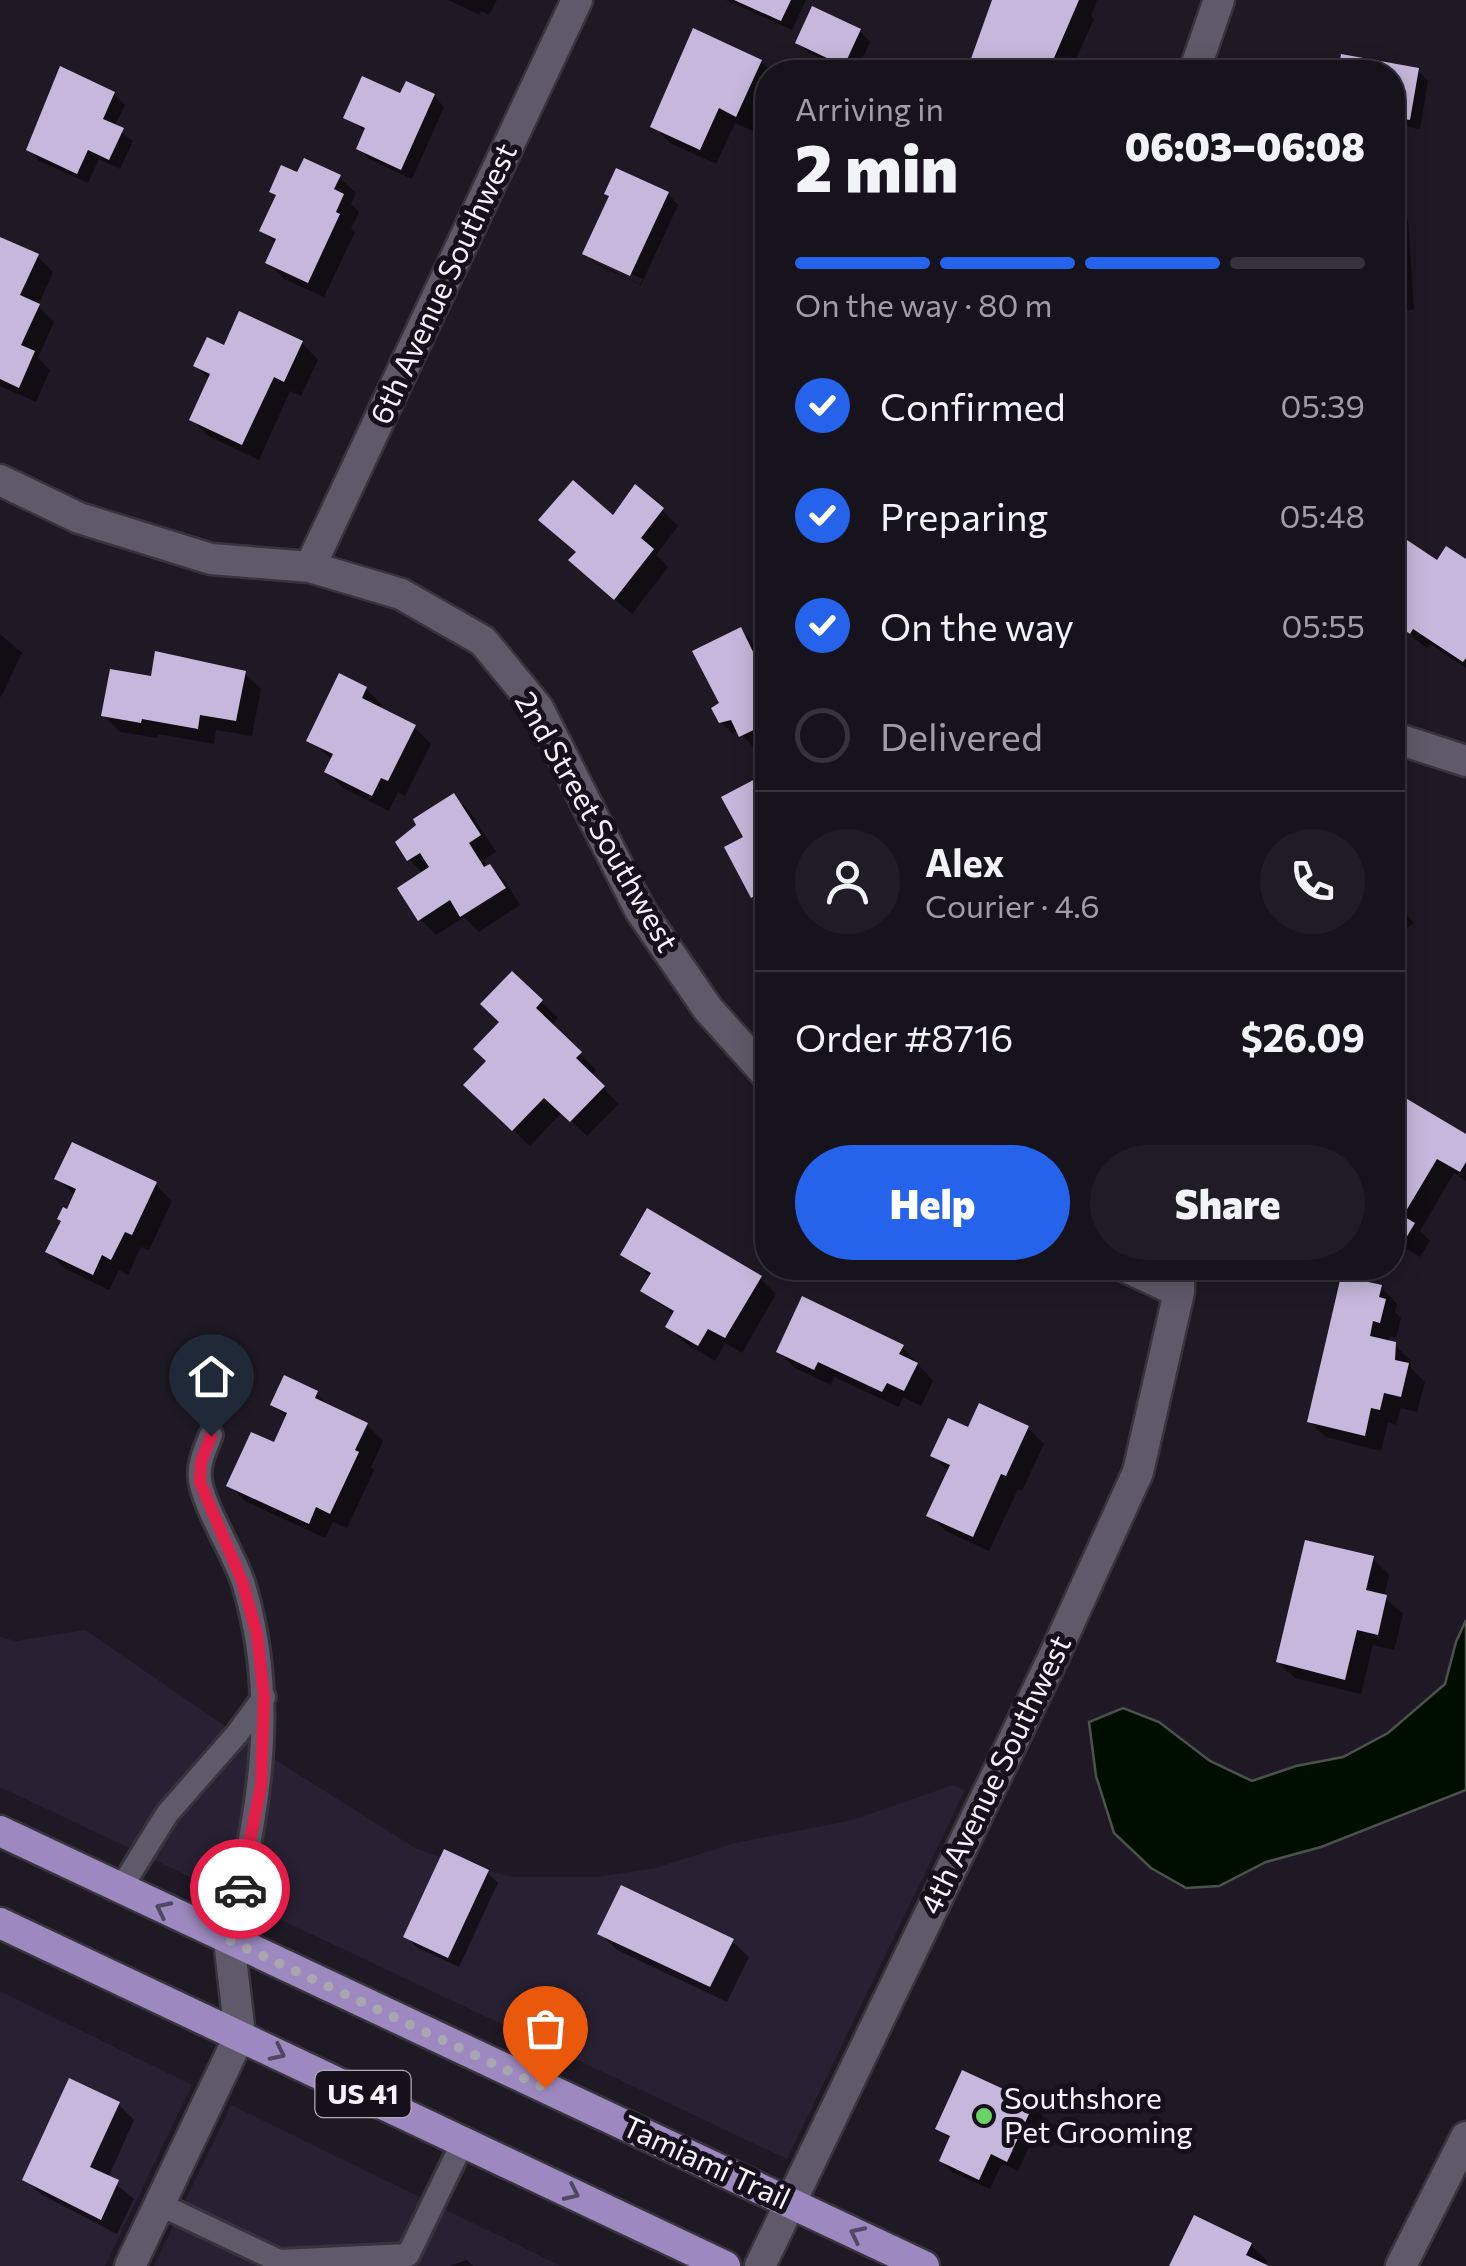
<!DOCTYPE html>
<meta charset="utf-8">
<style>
:root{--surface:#16131c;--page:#1f1c25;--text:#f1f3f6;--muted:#9e9ea3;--line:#35323b;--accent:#2563eb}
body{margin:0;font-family:Commissioner,sans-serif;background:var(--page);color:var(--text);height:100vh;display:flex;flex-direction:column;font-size:38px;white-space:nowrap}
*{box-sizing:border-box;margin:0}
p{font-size:32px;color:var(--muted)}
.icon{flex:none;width:55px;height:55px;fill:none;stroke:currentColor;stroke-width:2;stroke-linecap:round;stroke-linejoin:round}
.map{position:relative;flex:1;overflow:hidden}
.panel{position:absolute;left:755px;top:60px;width:650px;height:1220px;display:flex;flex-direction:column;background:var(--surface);border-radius:40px;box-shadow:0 5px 25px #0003,0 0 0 2px var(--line)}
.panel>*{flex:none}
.pin{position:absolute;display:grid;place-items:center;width:85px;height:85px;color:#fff;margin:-102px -42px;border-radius:50% 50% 50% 0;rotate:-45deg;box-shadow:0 0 10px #0007}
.pin .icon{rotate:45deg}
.courier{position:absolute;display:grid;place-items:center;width:100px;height:100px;margin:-50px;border:8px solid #e11d48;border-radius:50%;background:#fff;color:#222;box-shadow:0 2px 12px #0007}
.overview em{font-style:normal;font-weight:800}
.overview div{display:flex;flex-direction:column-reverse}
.overview{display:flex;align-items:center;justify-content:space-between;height:170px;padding:0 40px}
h1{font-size:65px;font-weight:800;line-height:75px}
.bar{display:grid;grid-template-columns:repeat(4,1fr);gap:15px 10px;align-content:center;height:120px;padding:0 40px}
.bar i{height:12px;border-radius:8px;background:var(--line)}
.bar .on{background:var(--accent)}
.bar p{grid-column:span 4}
.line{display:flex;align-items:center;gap:25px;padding:0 40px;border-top:2px solid var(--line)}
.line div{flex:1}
.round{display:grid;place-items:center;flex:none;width:105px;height:105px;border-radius:52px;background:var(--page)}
ol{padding:0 40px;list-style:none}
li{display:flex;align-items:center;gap:30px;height:110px}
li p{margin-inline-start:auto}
li .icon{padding:10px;border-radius:50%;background:var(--accent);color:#fff;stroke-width:4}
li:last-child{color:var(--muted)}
li i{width:55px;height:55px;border:5px solid var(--line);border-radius:50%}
.primary-button{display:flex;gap:20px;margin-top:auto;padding:20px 40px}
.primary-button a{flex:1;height:115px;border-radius:60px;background:var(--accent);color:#fff;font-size:40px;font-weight:800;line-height:115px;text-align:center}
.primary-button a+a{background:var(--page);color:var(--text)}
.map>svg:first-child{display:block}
</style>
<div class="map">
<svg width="1466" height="2266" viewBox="0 0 1466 2266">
<rect width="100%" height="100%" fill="#1e1925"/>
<path fill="#282133" d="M85,1630l181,124 149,94 43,16 55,13h85l57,-9 80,-25 118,-23 100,-35 12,5 -178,369 -787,-372v-150l16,4z
M0,1991l192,94 -87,181h-105z
M231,2105l330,161h-407z"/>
<path fill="#000e00" stroke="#4a524b" stroke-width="2.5" d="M1466,1620v170l-145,57 -55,15 -47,24 -33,2 -35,-20 -37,-35 -18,-57 -7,-54 34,-14 36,14 51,39 42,20 44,-15 47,-9 45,-24 57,-49 11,-42z"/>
<path fill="#0007" fill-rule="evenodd" d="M448,0h49l-8,15 -8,-4 -1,4z
M726,0h80l-14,30z
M995,0h102l-6,16 3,3 -24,53h-97l-4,-3z
M860,31l10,11 -14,30 -47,-19 -11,-10z
M1343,57l74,13 11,11 -8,48 -28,-5v-52h-52z
M761,62l11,10h-4v28l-15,31 -18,-8 -19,41 -46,-21 -17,-17z
M114,94l11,11 -11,22 19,14 -13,28 -21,-10 -11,24 -49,-22 -10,-11z
M434,96l10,11 -32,72 -43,-20 -10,-11 7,-16 -20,-15 55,-20z
M298,176l41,1 17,16 -5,11 8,8 -8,17 4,3 -31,65 -40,-18 -16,-16 8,-19 -14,-14 16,-33 -6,-5z
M668,194l10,11 -37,80 -45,-21 -11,-11zM594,257l49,22 -3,5 -46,-22z
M1392,205l16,15 6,89 -22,6z
M0,239l37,17 16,16 -15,34 16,16 -16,36 12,12 -14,32 -36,-16z
M302,343l16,17 -17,36 -11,-5 -31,69 -51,-24 -16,-17 18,-39 -14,-14 29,-17z
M1392,404l13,43 -13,3z
M1392,462l7,20 -7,2z
M662,510l16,16 -22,29 12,12 -36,47 -44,-37 26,-59z
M1392,533l46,31 28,-2v106l-36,-24 -3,4 -8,-6 -27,-26z
M740,630l11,10 17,28v70l-16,8 -13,-15 -7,2 -11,-11 1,-18z
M0,634l22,19 -21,44 -1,-1z
M244,673l17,16 -9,47 -36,-6 -2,14 -56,-10 -1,4 -37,-6 -16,-16 49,-37z
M366,689l16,16 -2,5 34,17 17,17 -26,52 -7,-4 -9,19 -46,-23 -16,-16 6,-12 -24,-20z
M759,780l9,9v122l-15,-15 -7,-58z
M454,796l16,16 26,40 -13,8 23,23 14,22 -41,27 -15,-15 -28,18 -16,-16 3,-45 -14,-15z
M1392,898l22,25 -22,18z
M513,974l45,44 -7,8 45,44 -5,6 28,28 -32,32 -25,-24 -32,34 -63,-61 22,-23z
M1392,1093l74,44v44l-12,-8 -34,58 10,10 -10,16 -28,-17z
M74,1145l82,40 16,16 -23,49 -8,-3 -13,28 -9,-5 -10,20 -45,-22 -16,-16 27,-56 -18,-18z
M623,1254l137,24 16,16 -34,59 -17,-10 -10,18 -30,-18 -16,-16 6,-11 -32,-26 8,-13z
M1381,1287l16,17 -2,8 6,6 -5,20 -6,-2 -2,7 6,1 17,17v7l14,14 -8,30 -16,-4 -5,17 -8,-3 -7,29 -55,-14 -17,-16z
M902,1347l31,34 -12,25 -18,-9 -4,10 -65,-30 -3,8 -36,-17 -16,-16z
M316,1393l17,16 34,16 16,16 -12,26 3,3 -27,58 -14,-6 -8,16 -80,-37 -16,-16 47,-40 11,-26 -14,-15z
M1028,1428l16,16 -22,47 -4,-2 -29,62 -43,-20 -17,-16 20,-43 -16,-16 36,-26z
M1372,1558l17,17 -5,22 19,17 -9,36 -21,-5 -12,49 -66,-16 -17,-16z
M487,1872l11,11 -39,84 -43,-20 -10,-11z
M600,1933l132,8 17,16 -22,45 -110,-52z
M118,2104l16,16 -26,58 26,21 -17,35 -75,-39 -17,-16z
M1032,2105l11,11 -25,55 -16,-8 -12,26 -38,-17 -10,-11 9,-21 -13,-12z
M1251,2245l16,16 -2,5h-93z
M467,2260l6,6h-24z"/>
<path fill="#c5b8dc" d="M734,0h57l-10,21z
M992,0h87l-31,72h-73l-8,-2z
M812,6l49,23 -17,37 -49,-23z
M693,28l69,32 -26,57 -17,-9 -19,42 -50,-23z
M1341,54l78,14 -9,52 -18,-3v-45h-54z
M60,66l55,26 -12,27 21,9 -15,32 -21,-10 -11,24 -51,-24z
M362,76l38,17 6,-12 29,13 -34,76 -45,-21 9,-21 -22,-10z
M304,158l37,17 -7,14 10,5 -8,18 4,2 -32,69 -43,-20 11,-24 -17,-8 17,-36 -7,-3 12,-27 16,7z
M616,168l53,24 -39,84 -48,-22 27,-58 -5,-2z
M0,237l39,17 -19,41 20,9 -19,41 14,6 -16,37 -19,-9z
M1392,244h3l4,49 -7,2z
M239,311l64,30 -19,41 -10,-5 -32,68 -53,-25 21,-46 -17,-8 14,-29 17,8z
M573,480l40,35 22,-31 29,24 -23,30 13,11 -40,51 -46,-40 8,-8 -38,-32z
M1392,530l45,30 9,-14 20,13v99l-3,4 -50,-33 -3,5 -11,-8 3,-5 -10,-6z
M741,627l16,33 4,-2 4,10 -2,1 5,10v44l-29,14 -8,-17 -12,3 -8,-15 8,-5 -27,-52z
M155,651l91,20 -10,50 -36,-6 -2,14 -56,-10 -1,4 -40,-7 9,-47 41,7z
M339,673l28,14 -5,11 54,27 -28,56 -7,-3 -9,18 -48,-24 9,-18 -27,-13z
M759,777l9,15v97l-17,9 -27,-51 19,-10 -22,-40z
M454,793l27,42 -12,8 15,24 6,-3 16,24 -46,29 -10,-17 -32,21 -21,-33 32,-21 -9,-14 -13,8 -12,-19 21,-17 -3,-6z
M1392,896l13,15 -13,11z
M512,971l31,29 -7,8 46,44 -6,6 29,28 -35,36 -26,-24 -32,33 -49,-46 23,-24 -13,-12 26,-27 -19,-18z
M1392,1090l74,44v28l-6,10 -23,-13 -34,57 12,7 -12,20 -11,-7z
M72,1142l85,40 -25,53 -7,-3 -14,28 -9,-5 -9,20 -48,-23 16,-31 -4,-2 6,-12 4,2 9,-20 -22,-10z
M647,1208l115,68 -37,62 -17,-9 -10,17 -33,-19 9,-16 -34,-20 11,-18 -31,-18z
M1341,1276l41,9 -3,12 7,2 -6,24 -7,-2 -3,15 26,6 -1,18 14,3 -8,34 -17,-4 -4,17 -9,-2 -6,28 -58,-14z
M802,1296l102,49 -5,9 19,9 -14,28 -17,-8 -5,9 -64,-30 -4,8 -38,-18z
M284,1375l34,16 -3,7 53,25 -13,27 4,2 -29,62 -14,-7 -7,17 -83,-38 25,-54 23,10 13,-29 -17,-8z
M979,1403l50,23 -23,50 -5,-2 -28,63 -47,-21 24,-51 -20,-9 18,-38 20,9z
M1305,1540l69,16 -8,34 21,5 -9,40 -21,-5 -12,50 -69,-18z
M444,1849l45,21 -41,88 -45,-21z
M621,1885l113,54 -24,48 -113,-53z
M962,2070l72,33 -27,59 -16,-8 -12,26 -40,-19 11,-25 -15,-7z
M69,2078l51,24 -30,65 29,13 -18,40 -79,-40z
M1194,2215l58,28 -6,12 23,11h-100z"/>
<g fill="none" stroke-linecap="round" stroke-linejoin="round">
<g stroke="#37343d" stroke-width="28">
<path id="lane" d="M211,1435c-6,15 -13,29 -11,44 3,27 35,77 44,106 37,124 12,233 -15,355
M121,1888l46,-74 70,-80 27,-37
M159,2204l120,57 -2,5
M279,2261l129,-6 55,-113"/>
</g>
<g stroke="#37343d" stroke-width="35">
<path id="street" d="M1194,72l25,-72
M0,480l79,38 132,41 99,8 91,27 82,47 55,67 102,202 68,99 60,67
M310,567l267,-567
M1392,737l74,24
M1128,1268l51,24
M130,2266l110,-231 -11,-95
M760,2266l295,-612 83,-182 41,-180v-24
M1401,2266l65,-129"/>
</g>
<g stroke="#37343d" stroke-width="35">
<path id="primary" d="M0,1831l924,435
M0,1923l725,343"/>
</g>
<use href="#lane" stroke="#5f5a69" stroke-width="22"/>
<use href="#street" stroke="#5f5a69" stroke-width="30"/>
<use href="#primary" stroke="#9d89bf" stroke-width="30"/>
</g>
<defs><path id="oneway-chevron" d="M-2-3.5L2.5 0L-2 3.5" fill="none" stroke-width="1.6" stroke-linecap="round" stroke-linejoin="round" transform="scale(2.5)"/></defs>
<g stroke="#524665">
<use href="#oneway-chevron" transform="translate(163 1909) rotate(-154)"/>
<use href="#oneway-chevron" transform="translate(278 2053) rotate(26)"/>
<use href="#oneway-chevron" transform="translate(572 2193) rotate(25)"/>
<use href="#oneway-chevron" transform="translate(857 2234) rotate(-154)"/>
</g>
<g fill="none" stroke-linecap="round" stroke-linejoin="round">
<path stroke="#aaa6b0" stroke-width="10" stroke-dasharray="0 18" d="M240,1889l-11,51 316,148"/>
<path stroke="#e11d48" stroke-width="12" d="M211,1436l-10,26 -1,20 42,99 15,53 7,63 -3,89 -21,103"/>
</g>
<circle fill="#67d465" stroke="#15101c" stroke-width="4" cx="984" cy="2116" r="10"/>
<g text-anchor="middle" stroke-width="10" stroke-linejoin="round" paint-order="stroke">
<rect fill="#15101c" stroke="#b2aeb8" stroke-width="2.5" x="315.5" y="2071" width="95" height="46" rx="8"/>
<g font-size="28" font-weight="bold" fill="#f5f2fb">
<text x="363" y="2104">US 41</text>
</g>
<g font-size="30" fill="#f5f2fb" stroke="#15101c">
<text transform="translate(444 284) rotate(-65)" y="10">6th Avenue Southwest</text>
<text transform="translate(596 822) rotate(60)" y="10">2nd Street Southwest</text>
<text transform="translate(996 1775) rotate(-64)" y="10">4th Avenue Southwest</text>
<text transform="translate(706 2163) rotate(25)" y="10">Tamiami Trail</text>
</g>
<g font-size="30" fill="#f5f2fb" stroke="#15101c" text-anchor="start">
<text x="1004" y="2109">Southshore<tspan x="1004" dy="34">Pet Grooming</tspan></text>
</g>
</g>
</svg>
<div class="pin" style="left:545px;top:2088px;background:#ea580c"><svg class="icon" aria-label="bag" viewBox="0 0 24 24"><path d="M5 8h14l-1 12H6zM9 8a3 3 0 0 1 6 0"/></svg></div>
<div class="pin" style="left:211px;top:1436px;background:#1f2937"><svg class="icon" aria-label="home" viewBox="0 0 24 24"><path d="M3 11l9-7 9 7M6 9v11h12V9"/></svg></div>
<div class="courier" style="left:240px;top:1889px"><svg class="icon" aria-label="car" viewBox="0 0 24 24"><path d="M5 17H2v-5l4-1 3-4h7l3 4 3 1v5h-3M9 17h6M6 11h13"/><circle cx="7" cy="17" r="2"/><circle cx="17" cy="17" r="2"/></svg></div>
<section class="panel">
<div class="overview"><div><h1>2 min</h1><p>Arriving in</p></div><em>06:03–06:08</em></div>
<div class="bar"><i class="on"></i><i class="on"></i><i class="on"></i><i></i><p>On the way · 80 m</p></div>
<ol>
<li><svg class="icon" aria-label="check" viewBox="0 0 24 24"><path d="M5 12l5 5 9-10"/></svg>Confirmed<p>05:39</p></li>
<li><svg class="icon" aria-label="check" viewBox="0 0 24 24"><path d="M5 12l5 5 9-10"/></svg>Preparing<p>05:48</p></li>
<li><svg class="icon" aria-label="check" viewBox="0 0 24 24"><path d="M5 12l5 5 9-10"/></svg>On the way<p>05:55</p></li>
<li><i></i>Delivered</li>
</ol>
<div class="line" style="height:180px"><a class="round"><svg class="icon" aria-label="person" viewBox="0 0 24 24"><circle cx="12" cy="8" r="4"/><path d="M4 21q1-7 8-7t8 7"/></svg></a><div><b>Alex</b><p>Courier · 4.6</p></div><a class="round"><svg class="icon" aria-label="phone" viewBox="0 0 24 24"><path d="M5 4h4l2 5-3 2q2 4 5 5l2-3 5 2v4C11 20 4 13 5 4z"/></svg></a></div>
<div class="line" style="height:130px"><div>Order #8716</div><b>$26.09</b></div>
<div class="primary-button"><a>Help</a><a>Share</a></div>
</section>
</div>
